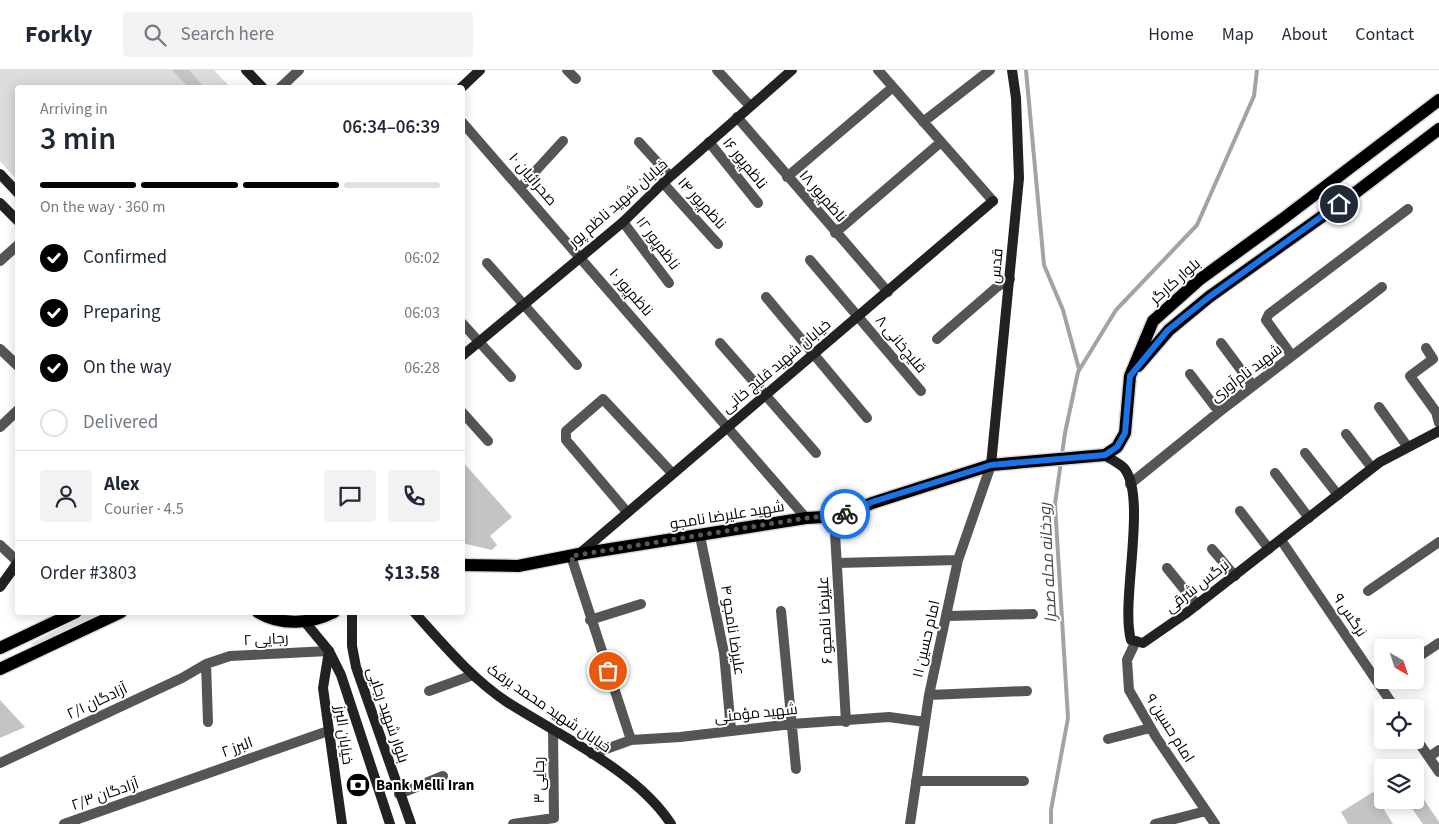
<!DOCTYPE html>
<meta charset="utf-8">
<style>
:root{--surface:#fff;--page:#f2f2f3;--text:#1f2937;--muted:#747a83;--line:#e0e1e3;--accent:#000}
body{margin:0;font-family:"Source Sans 3",Cairo,sans-serif;background:var(--page);color:var(--text);height:100vh;display:flex;flex-direction:column;font-size:19px;white-space:nowrap}
*{box-sizing:border-box;margin:0}
p{font-size:16px;color:var(--muted)}
.icon{flex:none;width:28px;height:28px;fill:none;stroke:currentColor;stroke-width:2;stroke-linecap:round;stroke-linejoin:round}
.map{position:relative;flex:1;overflow:hidden}
.side{position:absolute;left:15px;top:15px;width:450px;height:530px;display:flex;flex-direction:column;background:var(--surface);border-radius:5px;box-shadow:0 2px 12px #0003}
.side>*{flex:none}
.needle{width:32px;rotate:141deg}
.controls{position:absolute;left:1374px;top:569px;display:grid;gap:10px}
.controls a{display:grid;place-items:center;width:50px;height:50px;border-radius:5px;background:var(--surface);box-shadow:0 2px 12px #0003;font-size:25px}
.pin{position:absolute;display:grid;place-items:center;width:42px;height:42px;color:#fff;margin:-21px;border:2px solid #fff;border-radius:50%;box-shadow:0 1px 5px #0007}
.courier{position:absolute;display:grid;place-items:center;width:50px;height:50px;margin:-25px;border:4px solid #1a73e8;border-radius:50%;background:#fff;color:#222;box-shadow:0 1px 6px #0007}
.overview em{font-style:normal;font-weight:600}
.overview div{display:flex;flex-direction:column-reverse}
.overview{display:flex;align-items:center;justify-content:space-between;height:85px;padding:0 25px}
h1{font-size:32px;font-weight:600;line-height:38px}
.bar{display:grid;grid-template-columns:repeat(4,1fr);gap:8px 5px;align-content:center;height:60px;padding:0 25px}
.bar i{height:6px;border-radius:4px;background:var(--line)}
.bar .selected{background:var(--accent)}
.bar p{grid-column:span 4}
.line{display:flex;align-items:center;gap:12px;padding:0 25px;border-top:1px solid var(--line)}
.line div{flex:1}
.round{display:grid;place-items:center;flex:none;width:52px;height:52px;border-radius:5px;background:var(--page)}
ol{padding:0 25px;list-style:none}
li{display:flex;align-items:center;gap:15px;height:55px}
li p{margin-inline-start:auto}
li .icon{padding:5px;border-radius:50%;background:var(--accent);color:#fff;stroke-width:4}
li:last-child{color:var(--muted)}
li i{width:28px;height:28px;border:2px solid var(--line);border-radius:50%}
header{display:flex;align-items:center;gap:30px;box-sizing:border-box;height:70px;padding:0 25px;background:var(--surface);border-bottom:1px solid var(--line)}
header strong{font-size:24px}
nav{display:flex;gap:28px;margin-inline-start:auto;font-size:18px}
.search{width:350px;height:45px;background:var(--page);display:flex;align-items:center;gap:12px;box-sizing:border-box;padding:0 18px;border-radius:5px;color:var(--muted);font-size:19px}
.map>svg:first-child{display:block}
</style>
<header>
<strong>Forkly</strong>
<div class="search"><svg class="icon" aria-label="search" viewBox="0 0 24 24"><circle cx="10" cy="10" r="6"/><path d="M15 15l6 6"/></svg>Search here</div>
<nav><a>Home</a><a>Map</a><a>About</a><a>Contact</a></nav>
</header>
<div class="map">
<svg width="1439" height="754" viewBox="0 0 1439 754">
<rect width="100%" height="100%" fill="#fff"/>
<path fill="#dcdcdc" d="M0,0h214l16,17 -212,1 -1,92 -17,-19z
M87,543h17l-71,33 -1,-3z"/>
<g fill="none" stroke-linecap="round" stroke-linejoin="round">
<path stroke="#a3a3a3" stroke-width="4" d="M1026,0l18,195 19,45 16,59
M1051,754v-14l17,-92 -13,-214 10,-71 13,-61 38,-62 81,-85 57,-129 3,-26"/>
</g>
<path fill="#c4c4c4" d="M172,0h17l16,18h-16z
M462,391l50,56 -22,19 7,9 -5,5 -30,-7z
M0,630l25,27 -25,11z
M364,706l5,14 -18,4 -2,-14z
M1415,716l24,36v2h-16l-17,-24h9z
M1373,722l20,32h-45l-7,-12z"/>
<g fill="none" stroke-linecap="round" stroke-linejoin="round">
<g stroke="#dbdbdb" stroke-width="15">
<path id="primary" d="M1138,296l31,-36 40,-33 146,-104 84,-64
M462,495l56,1 61,-12 227,-36 36,-2 30,-13 119,-38 114,-10 12,-8 8,-14 5,-57 23,-55 46,-41 85,-62 155,-118
M258,542c23,14 53,12 76,0
M0,578l76,-36
M0,599l121,-57"/>
</g>
<path stroke="#555" stroke-width="10" d="M567,0l9,9
M717,0l33,36
M878,0l115,131
M280,18l19,-18
M737,47l151,175
M462,52l344,396
M923,52l67,-52
M639,72l31,34
M709,72l49,61
M787,107l106,-90
M663,113l55,61
M521,117l42,-46
M623,152l46,61
M835,163l106,-91
M810,190l111,131
M0,191l18,-16
M487,193l90,102
M766,227l101,121
M462,253l49,54
M937,269l60,-52 13,-8
M720,273l96,110
M1221,273l32,43
M1426,278l7,11 -23,17 26,36 3,11
M0,279l18,17
M1292,286l-26,-36 3,-6 139,-105
M1190,304l29,38
M1379,337l28,39
M462,342l26,29
M0,357l18,-17
M1346,364l26,34
M1305,383l33,42
M1275,403l34,45
M1130,414l89,-72 163,-125
M1240,441l29,38
M627,442l-61,-72v-9l37,-32 69,74
M834,446l12,206
M700,466l24,117 7,77
M1281,470l114,168
M0,475l18,17
M1212,479l23,27
M571,486l60,184
M837,493l121,-3
M1167,498l30,37
M1368,521l71,-49
M781,541l15,158
M948,546l85,-2
M590,550l51,-16
M1136,571l-9,19 2,30 27,47 59,87
M1415,589l24,-16
M206,594l2,58
M429,621l44,-16
M929,625l98,-4
M1415,667l24,35
M1108,669l42,-11
M592,684l39,-14 49,-3 112,-13 97,-7 36,5
M1429,687l10,-7
M0,693l182,-85 24,-14 24,-8 99,-5
M916,711h108
M399,724l44,-18
M64,754l264,-93
M513,754l41,-6 -1,-88
M910,754l19,-129 29,-135 33,-95
M1155,754l51,-13"/>
<path stroke="#222" stroke-width="10" d="M246,0l17,18
M461,18l19,-18
M0,104l18,19
M0,133l18,18
M462,286l161,-134 40,-39 129,-113
M1105,385c5,4 14,8 19,13 24,29 -4,134 7,172l12,3 42,-29 195,-152 59,-31
M991,395l28,-287 -3,-80 -4,-28
M579,484l414,-353
M0,517l18,-25
M352,542v34l4,21 55,157
M414,542c29,32 57,66 93,90 53,34 130,69 164,122
M305,552l24,29 12,24 49,149
M329,581l-6,37 19,136"/>
<use href="#primary" stroke="#000" stroke-width="12"/>
</g>
<g fill="none" stroke-linecap="round" stroke-linejoin="round">
<path stroke="#595959" stroke-width="5" stroke-dasharray="0 9" d="M608,601l-37,-115 235,-38 39,-4"/>
<path stroke="#1a73e8" stroke-width="6" d="M845,444l27,-12 119,-37 114,-10 12,-8 8,-14 5,-57 38,-46 41,-33 130,-93"/>
</g>
<defs>
<g id="bank-disc" transform="scale(1.25)"><circle r="9.5" fill="#000" stroke="#fff"/><path d="M-6-4H6V4H-6ZM0-2.3a2.3 2.3 0 1 0 0 4.6a2.3 2.3 0 1 0 0-4.6Z" fill="#fff"/></g>
</defs>
<g fill-rule="evenodd">
<use href="#bank-disc" x="358" y="715"/>
</g>
<g text-anchor="middle" stroke-width="4" stroke-linejoin="round" paint-order="stroke">
<g font-size="15" fill="#000" stroke="#fff">
<text transform="translate(745 93) rotate(51)" y="5">ناظم‌پور ۱۶</text>
<text transform="translate(533 109) rotate(49)" y="5">صحرائیان ۱۰</text>
<text transform="translate(823 126) rotate(49)" y="5">ناظم‌پور ۱۸</text>
<text transform="translate(618 133) rotate(-41)" y="5">خیابان شهید ناظم پور</text>
<text transform="translate(702 133) rotate(48)" y="5">ناظم‌پور ۱۴</text>
<text transform="translate(658 173) rotate(53)" y="5">ناظم‌پور ۱۲</text>
<text transform="translate(996 196) rotate(-84)" y="5">قدس</text>
<text transform="translate(1175 211) rotate(-41)" y="5">بلوار کارگر</text>
<text transform="translate(631 222) rotate(49)" y="5">ناظم‌پور ۱۰</text>
<text transform="translate(901 274) rotate(50)" y="5">قلیچ‌خانی ۸</text>
<text transform="translate(776 296) rotate(-40)" y="5">خیابان شهید قلیچ خانی</text>
<text transform="translate(1246 303) rotate(-37)" y="5">شهید نام‌آوری</text>
<text transform="translate(727 445) rotate(-9)" y="5">شهید علیرضا نامجو</text>
<text transform="translate(1197 516) rotate(-38)" y="5">نرگس شرقی</text>
<text transform="translate(1350 545) rotate(56)" y="5">نرگس ۹</text>
<text transform="translate(825 550) rotate(-93)" y="5">علیرضا نامجو ۶</text>
<text transform="translate(733 560) rotate(81)" y="5">علیرضا نامجو ۴</text>
<text transform="translate(266 569) rotate(-3)" y="5">رجایی ۲</text>
<text transform="translate(926 569) rotate(-77)" y="5">امام حسین ۱۱</text>
<text transform="translate(97 631) rotate(-25)" y="5">آزادگان ۲/۱</text>
<text transform="translate(549 638) rotate(34)" y="5">خیابان شهید محمد برفک</text>
<text transform="translate(756 643) rotate(-6)" y="5">شهید مؤمنی</text>
<text transform="translate(388 645) rotate(71)" y="5">بلوار شهید رجایی</text>
<text transform="translate(1170 658) rotate(58)" y="5">امام حسین ۹</text>
<text transform="translate(344 665) rotate(82)" y="5">خیابان البرز</text>
<text transform="translate(237 677) rotate(-20)" y="5">البرز ۲</text>
<text transform="translate(539 710) rotate(-90)" y="5">رجایی ۳</text>
<text transform="translate(105 724) rotate(-19)" y="5">آزادگان ۲/۳</text>
</g>
<g font-size="15" font-weight="bold" fill="#000" stroke="#fff" text-anchor="start">
<text x="376" y="720">Bank Melli Iran</text>
</g>
<g font-size="16" font-style="italic" fill="#444" stroke="#fff">
<text transform="translate(1047 493) rotate(-93)" y="6">رودخانه محله صحرا</text>
</g>
</g>
</svg>
<div class="controls">
<a><svg class="needle" viewBox="-14 -14 28 28"><path d="M0-13l5 13h-10z" fill="#e53935"/><path d="M0 13l5-13h-10z" fill="#747a83"/></svg></a>
<a><svg class="icon" aria-label="locate" viewBox="0 0 24 24"><circle cx="12" cy="12" r="6"/><path d="M12 2v4M12 18v4M2 12h4M18 12h4"/></svg></a>
<a><svg class="icon" aria-label="layers" viewBox="0 0 24 24"><path d="M12 4l9 5-9 5-9-5zM3 14l9 5 9-5"/></svg></a>
</div>
<div class="pin" style="left:608px;top:601px;background:#ea580c"><svg class="icon" aria-label="bag" viewBox="0 0 24 24"><path d="M5 8h14l-1 12H6zM9 8a3 3 0 0 1 6 0"/></svg></div>
<div class="pin" style="left:1339px;top:134px;background:#1f2937"><svg class="icon" aria-label="home" viewBox="0 0 24 24"><path d="M3 11l9-7 9 7M6 9v11h12V9"/></svg></div>
<div class="courier" style="left:845px;top:444px"><svg class="icon" aria-label="bike" viewBox="0 0 24 24"><circle cx="6" cy="16" r="4"/><circle cx="18" cy="16" r="4"/><path d="M6 16l4-8h5l3 8M10 8l3 8H6M13 5h3"/></svg></div>
<section class="side">
<div class="overview"><div><h1>3 min</h1><p>Arriving in</p></div><em>06:34–06:39</em></div>
<div class="bar"><i class="selected"></i><i class="selected"></i><i class="selected"></i><i></i><p>On the way · 360 m</p></div>
<ol>
<li><svg class="icon" aria-label="check" viewBox="0 0 24 24"><path d="M5 12l5 5 9-10"/></svg>Confirmed<p>06:02</p></li>
<li><svg class="icon" aria-label="check" viewBox="0 0 24 24"><path d="M5 12l5 5 9-10"/></svg>Preparing<p>06:03</p></li>
<li><svg class="icon" aria-label="check" viewBox="0 0 24 24"><path d="M5 12l5 5 9-10"/></svg>On the way<p>06:28</p></li>
<li><i></i>Delivered</li>
</ol>
<div class="line" style="height:90px"><a class="round"><svg class="icon" aria-label="person" viewBox="0 0 24 24"><circle cx="12" cy="8" r="4"/><path d="M4 21q1-7 8-7t8 7"/></svg></a><div><b>Alex</b><p>Courier · 4.5</p></div><a class="round"><svg class="icon" aria-label="chat" viewBox="0 0 24 24"><path d="M4 5h16v11H9l-5 4z"/></svg></a><a class="round"><svg class="icon" aria-label="phone" viewBox="0 0 24 24"><path d="M5 4h4l2 5-3 2q2 4 5 5l2-3 5 2v4C11 20 4 13 5 4z"/></svg></a></div>
<div class="line" style="height:65px"><div>Order #3803</div><b>$13.58</b></div>
</section>
</div>
